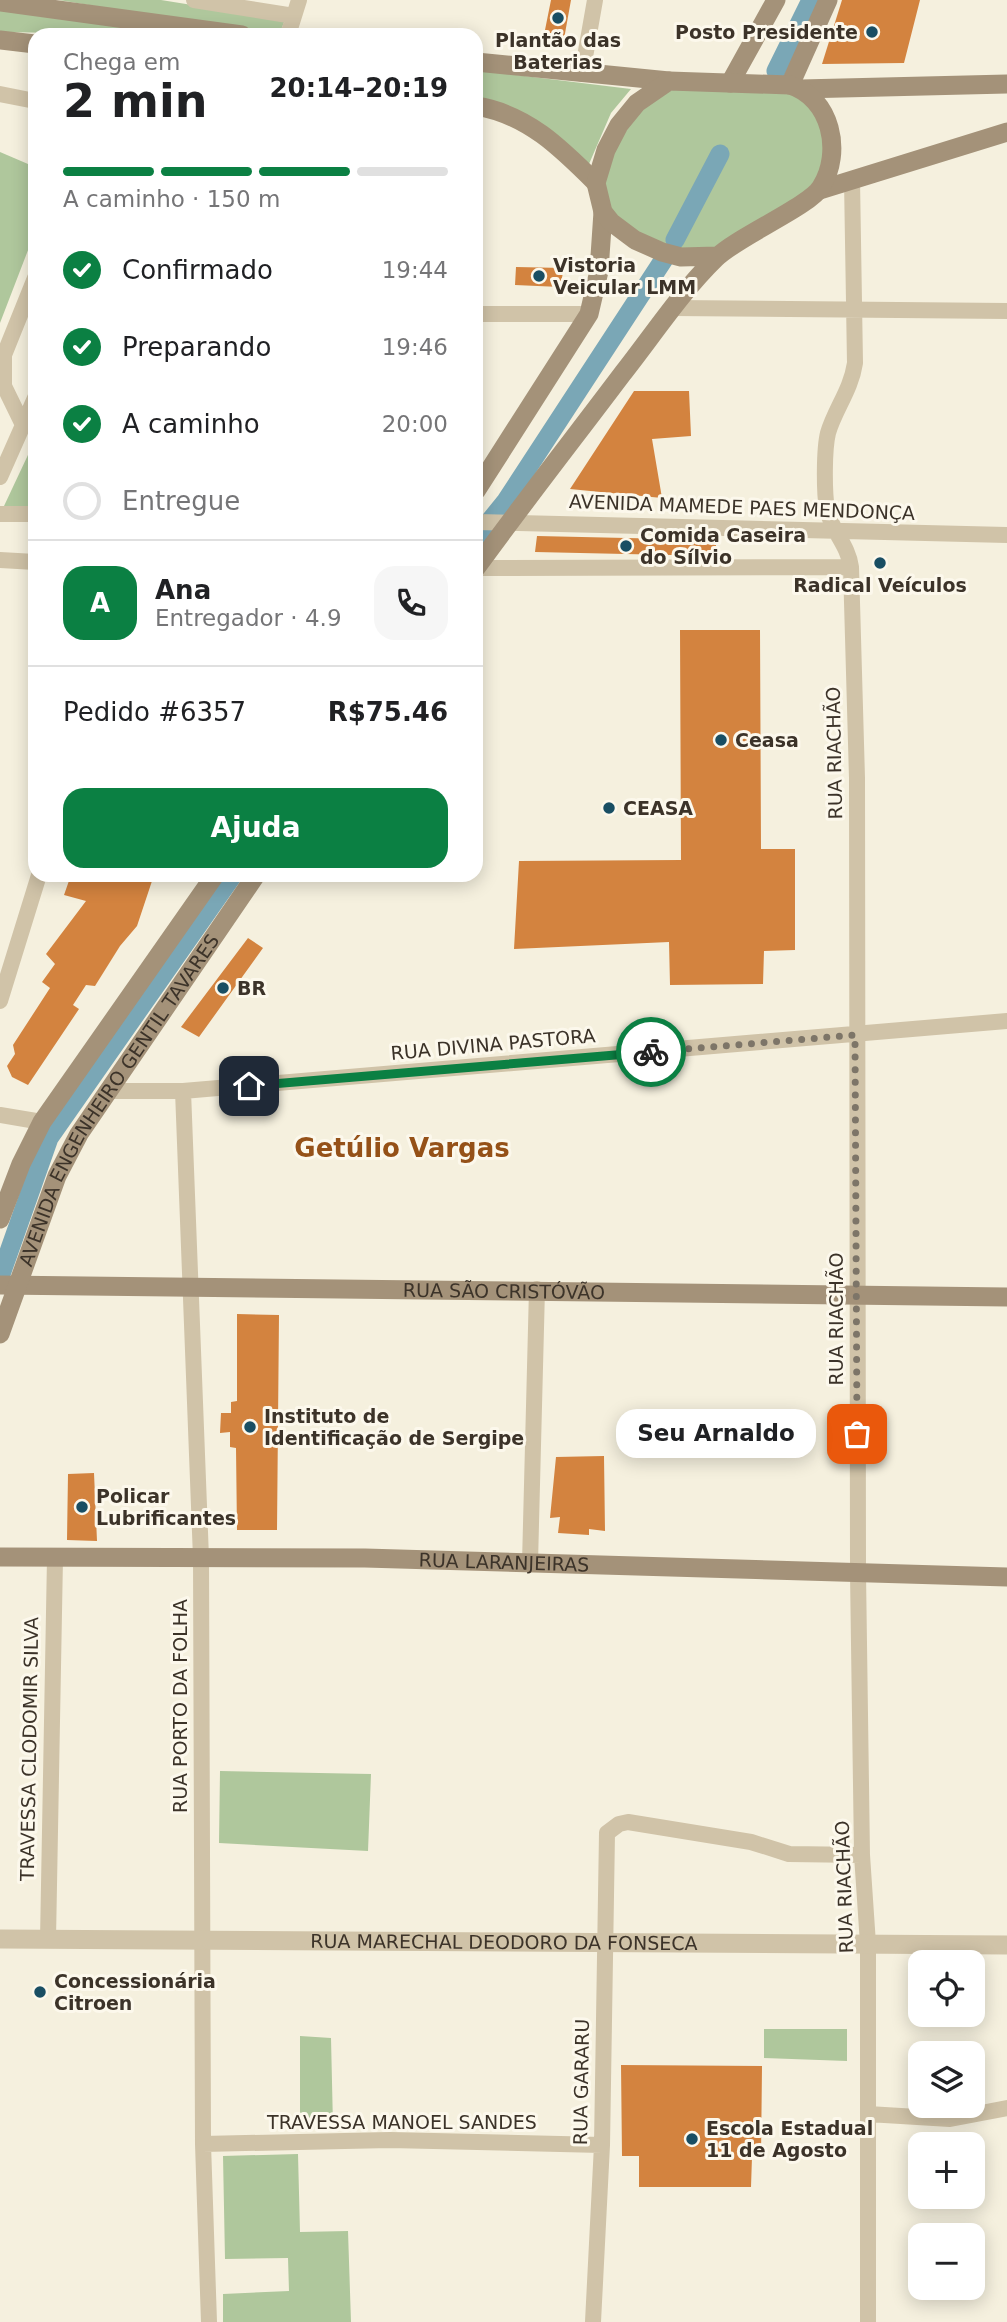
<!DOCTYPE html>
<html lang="pt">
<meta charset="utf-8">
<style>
:root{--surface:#fff;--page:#f6f6f6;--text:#202124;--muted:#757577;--line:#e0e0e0;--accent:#0b8043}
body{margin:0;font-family:"DejaVu Sans",sans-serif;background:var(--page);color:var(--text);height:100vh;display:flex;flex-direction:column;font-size:26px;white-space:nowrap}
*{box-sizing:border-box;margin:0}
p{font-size:23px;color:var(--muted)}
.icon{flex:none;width:38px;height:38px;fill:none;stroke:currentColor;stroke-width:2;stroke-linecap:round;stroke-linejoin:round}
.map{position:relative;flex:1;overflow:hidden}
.drawer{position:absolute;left:28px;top:28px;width:455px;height:854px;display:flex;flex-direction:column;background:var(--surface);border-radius:21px;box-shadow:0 4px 18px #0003}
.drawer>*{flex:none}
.fabs{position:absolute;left:908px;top:1950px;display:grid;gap:14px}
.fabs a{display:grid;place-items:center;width:77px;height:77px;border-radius:14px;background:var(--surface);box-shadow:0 4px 18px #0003;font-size:35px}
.pin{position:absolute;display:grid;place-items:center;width:60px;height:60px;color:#fff;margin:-30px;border-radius:14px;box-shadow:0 4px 10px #0006}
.courier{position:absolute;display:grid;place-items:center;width:70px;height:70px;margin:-35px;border:5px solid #0b8043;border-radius:50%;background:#fff;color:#222;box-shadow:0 2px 9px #0007}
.bubble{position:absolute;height:49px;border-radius:21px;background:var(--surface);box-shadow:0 4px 18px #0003;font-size:23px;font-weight:600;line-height:49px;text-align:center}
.head em{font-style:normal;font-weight:600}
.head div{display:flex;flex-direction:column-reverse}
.head{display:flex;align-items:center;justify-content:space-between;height:119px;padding:0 35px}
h1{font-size:46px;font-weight:600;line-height:52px}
.bar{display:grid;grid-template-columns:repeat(4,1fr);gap:10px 7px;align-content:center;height:84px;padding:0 35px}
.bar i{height:9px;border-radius:5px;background:var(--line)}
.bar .current{background:var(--accent)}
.bar p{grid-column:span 4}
.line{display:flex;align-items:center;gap:18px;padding:0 35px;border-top:2px solid var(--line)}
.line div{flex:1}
.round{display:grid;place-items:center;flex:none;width:74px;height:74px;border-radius:21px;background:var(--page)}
ol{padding:0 35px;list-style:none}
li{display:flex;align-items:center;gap:21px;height:77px}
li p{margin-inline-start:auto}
li .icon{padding:7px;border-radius:50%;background:var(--accent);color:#fff;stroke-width:4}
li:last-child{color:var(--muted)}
li i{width:38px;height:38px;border:4px solid var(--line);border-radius:50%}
.action{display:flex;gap:14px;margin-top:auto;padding:14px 35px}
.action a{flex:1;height:80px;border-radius:21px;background:var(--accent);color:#fff;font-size:28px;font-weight:600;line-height:80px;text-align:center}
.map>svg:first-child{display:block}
</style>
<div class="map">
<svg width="1007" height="2322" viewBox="0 0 1007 2322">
<rect width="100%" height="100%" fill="#f5f0de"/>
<path fill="#afc79c" d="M59,0h102l124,20 -6,15h-12z
M0,9l195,26 -195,-3z
M476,70l155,19 -20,24 -22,51 -113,-63z
M770,90c9,2 22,3 31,8 27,14 30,62 12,85 -10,13 -81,60 -97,65 -12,3 -31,2 -42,-2 -20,-6 -48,-14 -60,-32 -4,-6 -10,-23 -10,-30 -1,-26 39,-86 65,-93 19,-6 78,-1 101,-1z
M0,152l35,15v65l-35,91z
M35,440v66h-31z
M220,1771l151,3 -3,77 -149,-8z
M764,2029h83v32l-83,-3z
M300,2036l31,2 2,88 -33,-3z
M298,2154l2,78 48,-1 3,91h-128v-28l66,-3 -1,-33 -63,1 -2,-103z"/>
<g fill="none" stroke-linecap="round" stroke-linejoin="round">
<path stroke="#7aa7b6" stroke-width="19" d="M776,71l35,-71
M675,240l45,-86
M476,538l30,-37 158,-242
M0,1277l49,-139 184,-263"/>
</g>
<path fill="#d3833f" d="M551,0h20l-7,39 -20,-4z
M842,0h78l-16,63 -82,1z
M516,267l48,1 -4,19 -45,-2z
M634,391h55l2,45 -39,3 10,59 -92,-9z
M537,536l179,4v16l-181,-4z
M680,630h80l1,219h34v101l-31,1 -1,33 -93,1 -1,-43 -155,7 5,-88 162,-1z
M71,875h83l-17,51 -17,20 -25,40 -9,-1 -13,20 6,4 -51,76 -16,-8 -5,-11 8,-12 -2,-9 37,-57 -8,-6 13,-18 -9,-10 40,-53 -22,-6z
M248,938l15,10 -64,89 -18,-10z
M237,1314l42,1 -2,215h-40l-1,-82 -6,-1v-15l-10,1 1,-20h10v-11l6,-1z
M604,1456l1,75 -16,-2v6l-31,-2 2,-16 -10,1 6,-61z
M94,1473l3,68 -30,-1 1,-66z
M621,2065l141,1 -1,91h-9l-1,30h-112v-31h-17z"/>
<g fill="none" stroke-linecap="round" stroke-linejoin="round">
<path stroke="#d0c3a8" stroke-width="16" d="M194,0l100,16
M288,35l11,-35
M582,74l13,-74
M0,94l35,7
M852,180l3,183c-4,27 -20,46 -27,70 -4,16 -4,59 -1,76 4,22 21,35 24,58l6,211 1,795 4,282 6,89v378
M673,308l334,3
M476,314h113
M23,425l-19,-39v-31l31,-77
M0,477l35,-79
M0,514h35
M476,522l531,13
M0,560l35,2
M476,568l375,-1
M0,1001l39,-126
M107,1091h76l824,-70
M183,1091l18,467 2,586 6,178
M0,1115l42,7
M530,1563l7,-274
M48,1940l7,-382
M868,2114l82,5 57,-11
M203,2144l187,-4 212,5
M593,2322l9,-177 5,-312 12,-9 9,-2 123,20 38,12 73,1"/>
<path stroke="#d0c3a8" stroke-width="19" id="s1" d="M0,1939l1007,6"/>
<g stroke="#a49279" stroke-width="19">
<path d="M0,2l242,33"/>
<path d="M0,40l35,4"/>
<path d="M476,62l193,19"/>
<path d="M730,83l46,-83"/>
<path d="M790,85l38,-85"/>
<path d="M801,89l206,-5"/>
<path d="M476,106c51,8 85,42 120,77"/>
<path d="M820,190l187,-58"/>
<path d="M476,491l113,-177 10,-43 4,-59"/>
<path d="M476,568c48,-66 98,-130 147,-195 30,-38 58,-81 93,-115 21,-21 94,-52 105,-71 22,-35 10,-89 -31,-102l-121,-4 -32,22 -18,22 -13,25 -10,33 7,29 8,10 24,18 27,12 19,5 36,-1"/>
<path d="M0,1219l21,-55 21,-42 173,-247"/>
<path id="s2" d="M0,1285l1007,12"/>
<path id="s3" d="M0,1334l57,-158 22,-42 177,-259"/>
<path id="s4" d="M0,1557l365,1 642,19"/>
</g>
</g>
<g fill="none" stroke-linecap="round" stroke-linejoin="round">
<path stroke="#7d7568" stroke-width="7" stroke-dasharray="0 12.6" d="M651,1052l204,-17 2,399"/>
<path stroke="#0b8043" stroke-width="9" d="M249,1086l402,-34"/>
</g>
<g fill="#194e63" stroke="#fcf8ec" stroke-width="2.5">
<circle cx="558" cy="18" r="7"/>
<circle cx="872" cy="32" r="7"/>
<circle cx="539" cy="276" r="7"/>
<circle cx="626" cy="546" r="7"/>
<circle cx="880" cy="563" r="7"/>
<circle cx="721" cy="740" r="7"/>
<circle cx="609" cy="808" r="7"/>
<circle cx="223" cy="988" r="7"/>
<circle cx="250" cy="1427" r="7"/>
<circle cx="82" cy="1507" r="7"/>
<circle cx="40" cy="1992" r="7"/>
<circle cx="692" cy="2139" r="7"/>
</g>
<g text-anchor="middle" stroke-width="6" stroke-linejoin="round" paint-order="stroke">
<g font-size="19" font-weight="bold" fill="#3c3329" stroke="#fcf8ec" text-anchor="start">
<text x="858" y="39" text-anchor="end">Posto Presidente</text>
<text x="558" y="47" text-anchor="middle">Plantão das<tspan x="558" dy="22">Baterias</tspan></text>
<text x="553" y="272">Vistoria<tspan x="553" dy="22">Veicular LMM</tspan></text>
<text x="640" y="542">Comida Caseira<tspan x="640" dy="22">do Sílvio</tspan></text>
<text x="880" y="592" text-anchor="middle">Radical Veículos</text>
<text x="735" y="747">Ceasa</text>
<text x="623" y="815">CEASA</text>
<text x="237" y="995">BR</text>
<text x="264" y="1423">Instituto de<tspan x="264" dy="22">Identificação de Sergipe</tspan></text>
<text x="96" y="1503">Policar<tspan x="96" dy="22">Lubrificantes</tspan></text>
<text x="54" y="1988">Concessionária<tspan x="54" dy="22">Citroen</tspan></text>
<text x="706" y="2135">Escola Estadual<tspan x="706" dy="22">11 de Agosto</tspan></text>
</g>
<g font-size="19" fill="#3c3329" stroke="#fcf8ec">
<text transform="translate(742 507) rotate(2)" y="7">AVENIDA MAMEDE PAES MENDONÇA</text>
<text transform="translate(834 753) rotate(-91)" y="7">RUA RIACHÃO</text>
<text transform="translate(493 1044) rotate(-5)" y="7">RUA DIVINA PASTORA</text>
<text dy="7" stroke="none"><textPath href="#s3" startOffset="264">AVENIDA ENGENHEIRO GENTIL TAVARES</textPath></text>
<text dy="7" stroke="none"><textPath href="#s2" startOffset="504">RUA SÃO CRISTÓVÃO</textPath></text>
<text transform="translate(836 1319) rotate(-90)" y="7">RUA RIACHÃO</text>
<text dy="7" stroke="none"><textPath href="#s4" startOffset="504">RUA LARANJEIRAS</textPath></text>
<text transform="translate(180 1706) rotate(-90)" y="7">RUA PORTO DA FOLHA</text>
<text transform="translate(29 1749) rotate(-89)" y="7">TRAVESSA CLODOMIR SILVA</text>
<text transform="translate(844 1887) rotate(-92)" y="7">RUA RIACHÃO</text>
<text dy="7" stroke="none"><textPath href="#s1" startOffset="504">RUA MARECHAL DEODORO DA FONSECA</textPath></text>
<text transform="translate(581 2082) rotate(-89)" y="7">RUA GARARU</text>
<text x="402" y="2129">TRAVESSA MANOEL SANDES</text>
</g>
<g font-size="26" font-weight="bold" fill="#955118" stroke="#fcf8ec">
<text x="402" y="1157">Getúlio Vargas</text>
</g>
</g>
</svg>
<div class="fabs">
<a><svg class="icon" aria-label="locate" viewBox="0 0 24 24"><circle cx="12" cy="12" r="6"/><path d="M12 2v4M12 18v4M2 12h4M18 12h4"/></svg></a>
<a><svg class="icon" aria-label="layers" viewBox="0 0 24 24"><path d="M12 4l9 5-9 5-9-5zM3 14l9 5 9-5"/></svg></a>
<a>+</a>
<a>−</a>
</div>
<div class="pin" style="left:857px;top:1434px;background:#ea580c"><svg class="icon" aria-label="bag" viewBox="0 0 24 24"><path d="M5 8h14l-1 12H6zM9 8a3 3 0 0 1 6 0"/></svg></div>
<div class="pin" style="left:249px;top:1086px;background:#1f2937"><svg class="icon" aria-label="home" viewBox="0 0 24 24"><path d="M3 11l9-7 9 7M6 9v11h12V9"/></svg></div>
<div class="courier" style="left:651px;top:1052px"><svg class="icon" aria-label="bike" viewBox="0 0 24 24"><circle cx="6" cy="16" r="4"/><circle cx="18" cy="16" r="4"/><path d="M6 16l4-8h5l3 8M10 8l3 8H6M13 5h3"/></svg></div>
<div class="bubble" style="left:616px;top:1409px;width:200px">Seu Arnaldo</div>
<section class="drawer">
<div class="head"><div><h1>2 min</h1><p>Chega em</p></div><em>20:14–20:19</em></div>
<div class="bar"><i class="current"></i><i class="current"></i><i class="current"></i><i></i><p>A caminho · 150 m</p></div>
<ol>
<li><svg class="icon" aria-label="check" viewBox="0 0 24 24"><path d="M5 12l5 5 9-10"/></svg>Confirmado<p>19:44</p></li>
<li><svg class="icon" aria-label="check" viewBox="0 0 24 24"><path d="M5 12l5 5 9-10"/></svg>Preparando<p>19:46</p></li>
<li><svg class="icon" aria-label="check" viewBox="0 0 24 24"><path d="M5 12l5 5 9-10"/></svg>A caminho<p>20:00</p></li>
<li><i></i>Entregue</li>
</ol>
<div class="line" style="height:126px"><b class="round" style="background:var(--accent);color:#fff">A</b><div><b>Ana</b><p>Entregador · 4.9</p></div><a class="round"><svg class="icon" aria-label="phone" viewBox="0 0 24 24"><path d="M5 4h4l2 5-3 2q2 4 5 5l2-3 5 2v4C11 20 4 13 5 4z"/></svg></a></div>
<div class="line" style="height:91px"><div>Pedido #6357</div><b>R$75.46</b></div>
<div class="action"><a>Ajuda</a></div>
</section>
</div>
